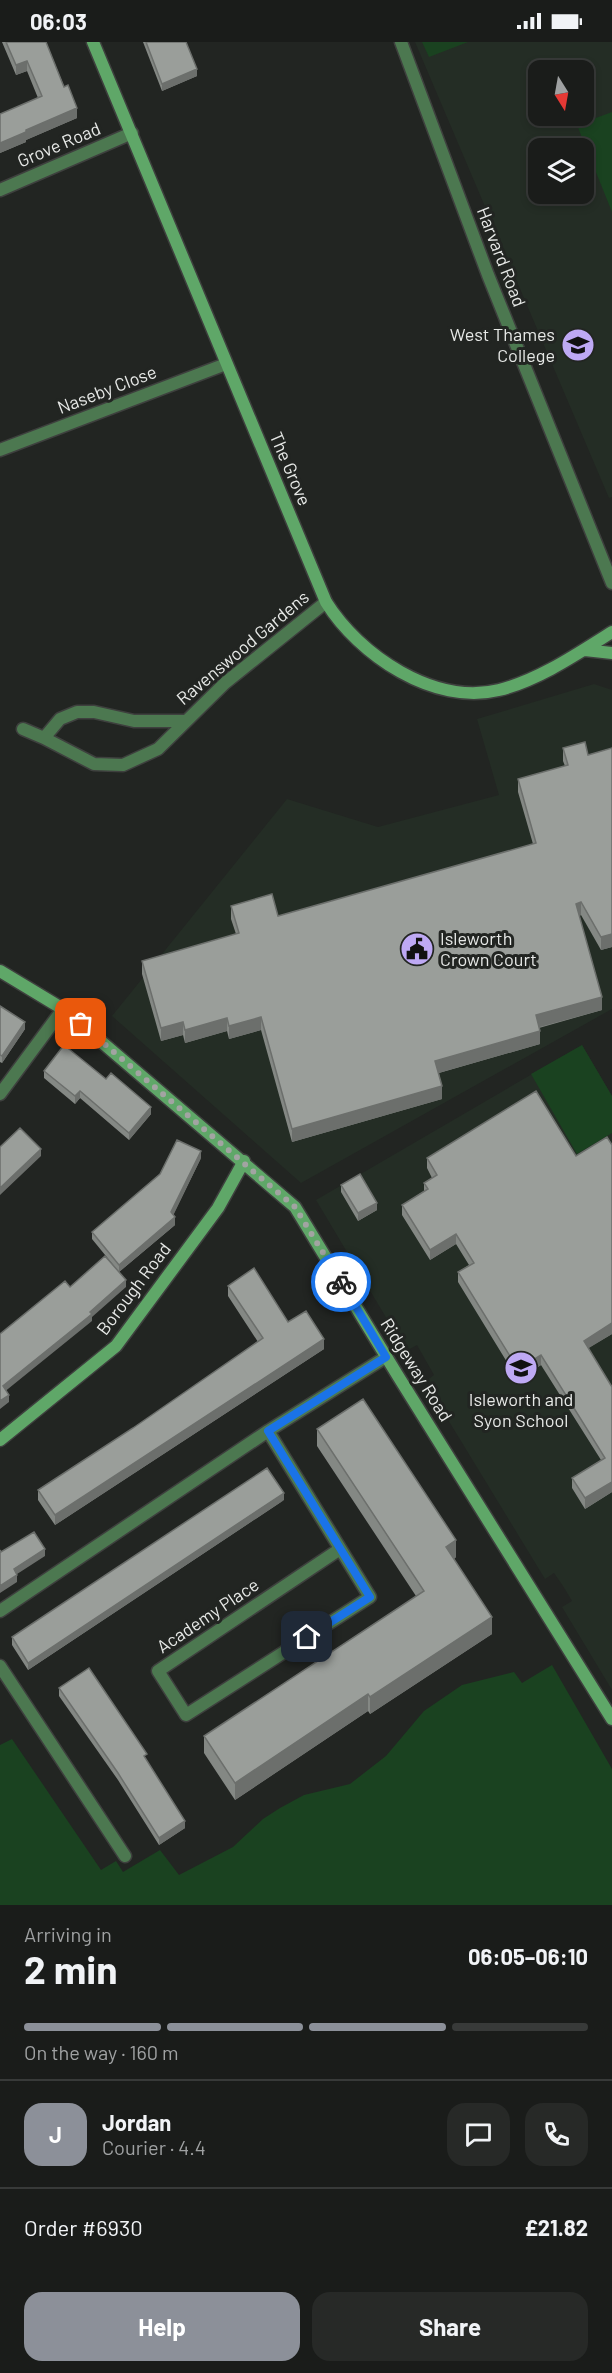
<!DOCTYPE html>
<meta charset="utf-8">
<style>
:root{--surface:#1a1c1a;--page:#272927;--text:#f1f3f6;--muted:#9fa1a2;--line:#383a39;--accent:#8c9099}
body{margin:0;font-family:Barlow,sans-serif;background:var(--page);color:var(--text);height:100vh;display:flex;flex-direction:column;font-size:22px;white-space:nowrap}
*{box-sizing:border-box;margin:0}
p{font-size:20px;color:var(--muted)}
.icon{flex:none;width:33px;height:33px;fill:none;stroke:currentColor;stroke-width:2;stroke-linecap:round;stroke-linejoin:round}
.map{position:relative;height:1863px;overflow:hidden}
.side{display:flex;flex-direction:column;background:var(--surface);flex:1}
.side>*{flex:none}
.needle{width:39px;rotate:169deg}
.tools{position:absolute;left:528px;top:18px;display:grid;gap:12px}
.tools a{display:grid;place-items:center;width:66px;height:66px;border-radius:12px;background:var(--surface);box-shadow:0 3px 9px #0003,0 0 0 2px var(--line);font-size:30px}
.pin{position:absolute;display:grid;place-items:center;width:51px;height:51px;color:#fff;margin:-26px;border-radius:12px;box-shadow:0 3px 9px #0006}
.courier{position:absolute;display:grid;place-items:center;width:60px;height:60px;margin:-30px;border:4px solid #1a73e8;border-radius:50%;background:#fff;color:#222;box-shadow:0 2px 8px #0007}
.headline em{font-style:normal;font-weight:700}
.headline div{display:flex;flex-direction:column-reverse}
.headline{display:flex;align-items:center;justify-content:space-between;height:102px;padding:0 24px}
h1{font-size:39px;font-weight:700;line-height:45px}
.bar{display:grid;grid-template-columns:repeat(4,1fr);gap:9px 6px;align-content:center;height:72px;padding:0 24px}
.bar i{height:8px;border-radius:4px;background:var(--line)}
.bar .active{background:var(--accent)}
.bar p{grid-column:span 4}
.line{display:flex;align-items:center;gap:15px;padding:0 24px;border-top:2px solid var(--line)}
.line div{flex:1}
.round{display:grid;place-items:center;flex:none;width:63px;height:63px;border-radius:18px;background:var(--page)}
.cta{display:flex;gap:12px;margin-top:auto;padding:12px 24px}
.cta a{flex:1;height:69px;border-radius:18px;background:var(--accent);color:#fff;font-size:24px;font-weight:700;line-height:69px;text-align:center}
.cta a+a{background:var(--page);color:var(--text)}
.status{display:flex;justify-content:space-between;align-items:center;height:42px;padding:0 30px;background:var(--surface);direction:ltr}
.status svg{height:16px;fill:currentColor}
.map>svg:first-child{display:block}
</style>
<div class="status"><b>06:03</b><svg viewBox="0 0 49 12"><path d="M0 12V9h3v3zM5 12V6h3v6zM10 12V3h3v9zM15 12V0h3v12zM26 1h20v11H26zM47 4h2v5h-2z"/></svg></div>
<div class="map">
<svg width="612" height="1863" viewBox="0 0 612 1863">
<rect width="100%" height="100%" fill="#222522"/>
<path fill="#242d25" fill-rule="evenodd" d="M415,0h197v455l-3,1zM538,28h46v46h-46zM538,106h46v46h-46z
M594,642l18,6v319l-311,174 -189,-167 175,-217 91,28 121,-32 -22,-76z
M582,1003l30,51v594l-50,-83 10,-6 -9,-15 -9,-13 -9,6 -120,-197 9,-7 -17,-30 -11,6 -90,-151z"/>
<path fill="#1a4220" d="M422,0h46l-39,15z
M612,70v100l-35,-87z
M582,1003l30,51v37l-35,21 -46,-80z
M552,1623l60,104v136h-612v-160l12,-6 89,131 15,-9 7,11 37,-22 19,25 54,-28 30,-28 17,-11 24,-13 46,-11 36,-28 38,-45 38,-26 52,-13 8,11z"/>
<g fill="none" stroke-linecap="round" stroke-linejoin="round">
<g stroke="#3e403e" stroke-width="15">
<path id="street" d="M401,0l87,233 124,308
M0,148l132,-57
M0,408l226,-86
M184,679h-50l-40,-9h-17l-17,7 -16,19 50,26 29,1 35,-16 67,-66 101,-81
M23,687l21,9
M0,1052l63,-85
M268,1389l102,166 -184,118 -28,-44 182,-122
M0,1569l268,-180 118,-74
M0,1624l125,190"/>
</g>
<g stroke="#3e403e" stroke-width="15">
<path id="secondary" d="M93,0l233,560c33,53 108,104 173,88 40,-10 78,-36 113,-58
M585,608l27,3
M0,929l63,38 232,198 103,169 214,343
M0,1398l116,-94 102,-138 26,-47"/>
</g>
<use href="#street" stroke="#4c7850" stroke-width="12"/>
<use href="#secondary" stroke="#5fa768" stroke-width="12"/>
</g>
<path fill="#848884" d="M2,0h44l31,76 -51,22v2l-26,11v-39l38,-16 -11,-27 -11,4z
M143,0h43l11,34 -35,15z
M563,706l25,7 24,-7v199l-11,3 -20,-35 -2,1 23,94 -63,18 1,16 -101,29 3,26 -150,43 -31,-112 -32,9 -2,-8 -42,12 -2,-8 -22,6 -19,-67v-13l94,-27 -5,-15v-13l47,10 255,-72 -15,-52v-13l47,-13 -2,-5z
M0,964l25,23 -23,34 -2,-1z
M44,1029l62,8 45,35 -22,26 -49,-42 -5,6 -31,-26z
M612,1103v189l-24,14 24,39v105l-27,17 -13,-21v-10l29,-18 -60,-95 -23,15 -60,-98v-10l11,-7 -13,-21 -26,16 -28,-45v-10l22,-14v-8l8,-5 -5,-10v-10l149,-2z
M201,1116l-28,57 2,10 -56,47 -27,-33v-7z
M341,1143l36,25 -19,11 -17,-29z
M228,1244l60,36 36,27 -269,176 -17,-25v-10l95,-62 125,-86 -30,-46z
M317,1387l139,128 -2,2 38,75 -122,80 -2,-3 -133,89 -31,-47v-17l212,-140 -99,-150z
M284,1458l-256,170 -16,-25v-8z
M59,1646l126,140 -26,17 -41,-65 -59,-84z"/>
<path fill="#6c6f6c" d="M27,19v10l-11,4v-10z
M197,27v7l-35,15v-7z
M77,66v10l-51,22v2l-26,11v-10l26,-13z
M581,860v13l-5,3v-14z
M612,892v13l-11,3v-13z
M602,955v13l-66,18v-13z
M261,975v13l-32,9v-13z
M227,976v13l-42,12v-13z
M25,980v7l-23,34v-7z
M183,980v13l-22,6v-13z
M540,989v13l-105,30v-13z
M442,1044v13l-150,43v-13z
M80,1049v7l-5,6v-8z
M151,1065v7l-22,26v-7z
M41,1107v7l-41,39v-7z
M201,1109v7l-30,62v-8z
M377,1161v7l-19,11v-8z
M175,1175v8l-56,47v-7z
M456,1192v10l-26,16v-10z
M126,1238v7l-34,30v4l-89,72v-7z
M612,1281v11l-28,17v-10z
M324,1297v10l-269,176v-10z
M541,1313v10l-23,15v-11z
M9,1353v7l-9,7v-8z
M612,1440v10l-27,17v-11z
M284,1451v7l-256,170v-7z
M456,1498v17l-10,7v-17z
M45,1507v7l-31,20v-7z
M17,1533v7l-17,11v-7z
M492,1575v17l-122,80v-17z
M368,1652v17l-133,89v-17z
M185,1779v7l-26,17v-7z"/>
<path fill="#9a9e9a" stroke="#6c6f6c" stroke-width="1.5" d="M6,0h40l18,45 4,-2 9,23 -51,22v2l-26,11v-29l42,-18 -15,-35 -11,4z
M146,0h40l11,27 -35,15z
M585,700l3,13 24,-7v186l-11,3 -20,-35 -5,2 26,93 -66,18 4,16 -105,30 7,25 -150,43 -31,-112 -32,9 -2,-8 -42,12 -2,-8 -22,6 -19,-67 97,-28 -8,-27 41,-12 6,22 258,-73 -18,-64 50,-14 -5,-17z
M0,964l25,16 -23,34 -2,-1z
M64,1003l42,34 5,-6 40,34 -22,26 -49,-42 -5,5 -31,-25z
M536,1049l40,65 31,-19 5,8v178l-28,18 28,46v95l-27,16 -13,-20 33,-20 -64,-103 -23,14 -60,-97 16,-9 -18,-29 -26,16 -28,-45 26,-16 -4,-6 13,-8 -10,-17z
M20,1086l21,21 -41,39v-41z
M177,1098l24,11 -30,61 4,5 -56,48 -27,-33 68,-58z
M360,1132l17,29 -19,10 -17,-28z
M105,1214l21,24 -36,32 2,2 -89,72 6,9 -9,6v-67l65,-53 5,6z
M254,1226l34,54 18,-11 18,28 -269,176 -17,-25 95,-62 130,-90 -35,-52z
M363,1357l93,141 -10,7 46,70 -122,80 -2,-3 -133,89 -31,-47 220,-145 -107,-162z
M267,1426l17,25 -256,170 -16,-26z
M34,1490l11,17 -31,20 3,6 -17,11v-36l1,2z
M89,1626l58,86 -3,2 41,65 -26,17 -41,-65 -59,-85z"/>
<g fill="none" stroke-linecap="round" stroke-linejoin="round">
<path stroke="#a2a4a2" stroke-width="6" stroke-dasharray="0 10.8" d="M81,982l214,183 46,75"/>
<path stroke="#1a73e8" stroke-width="8" d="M307,1595l63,-40 -102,-166 118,-74 -45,-75"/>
</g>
<defs>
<g id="university-disc" transform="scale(1.725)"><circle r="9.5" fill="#bea9f4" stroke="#222522"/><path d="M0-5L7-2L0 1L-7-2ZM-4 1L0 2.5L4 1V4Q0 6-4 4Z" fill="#111"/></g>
<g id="civic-disc" transform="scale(1.725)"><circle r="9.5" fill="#bea9f4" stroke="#222522"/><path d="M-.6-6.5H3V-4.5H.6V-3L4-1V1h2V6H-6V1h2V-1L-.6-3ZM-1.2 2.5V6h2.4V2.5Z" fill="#111"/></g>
<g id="school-disc" transform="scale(1.725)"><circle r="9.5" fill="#bea9f4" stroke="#222522"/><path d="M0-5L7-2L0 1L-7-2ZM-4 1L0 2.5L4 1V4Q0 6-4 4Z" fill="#111"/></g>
</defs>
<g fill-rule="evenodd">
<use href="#university-disc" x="578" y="303"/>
<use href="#civic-disc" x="417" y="907"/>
<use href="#school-disc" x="521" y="1326"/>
</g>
<g text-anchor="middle" stroke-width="6" stroke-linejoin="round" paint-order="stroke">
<g font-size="18" fill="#e7e9e7" stroke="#222522">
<text transform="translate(59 103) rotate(-23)" y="6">Grove Road</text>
<text transform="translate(501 215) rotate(69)" y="6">Harvard Road</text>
<text transform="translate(107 348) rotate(-21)" y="6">Naseby Close</text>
<text transform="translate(290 427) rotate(67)" y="6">The Grove</text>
<text transform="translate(243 606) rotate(-40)" y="6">Ravenswood Gardens</text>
<text transform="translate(134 1247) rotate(-53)" y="6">Borough Road</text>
<text transform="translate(416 1328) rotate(58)" y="6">Ridgeway Road</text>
<text transform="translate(208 1574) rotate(-34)" y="6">Academy Place</text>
</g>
<g font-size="18" fill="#e7e9e7" stroke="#222522" text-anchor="end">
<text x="555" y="299">West Thames<tspan x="555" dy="21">College</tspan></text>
<text x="440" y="903" text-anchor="start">Isleworth<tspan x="440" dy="21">Crown Court</tspan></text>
<text x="521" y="1364" text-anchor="middle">Isleworth and<tspan x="521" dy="21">Syon School</tspan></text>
</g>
</g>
</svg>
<div class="tools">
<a><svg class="needle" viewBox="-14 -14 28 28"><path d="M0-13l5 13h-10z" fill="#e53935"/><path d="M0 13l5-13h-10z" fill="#9fa1a2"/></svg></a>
<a><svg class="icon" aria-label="layers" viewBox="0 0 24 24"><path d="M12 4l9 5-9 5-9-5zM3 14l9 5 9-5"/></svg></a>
</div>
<div class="pin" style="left:81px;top:982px;background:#ea580c"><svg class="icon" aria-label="bag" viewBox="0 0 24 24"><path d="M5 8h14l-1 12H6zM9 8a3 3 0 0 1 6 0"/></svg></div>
<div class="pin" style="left:307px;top:1595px;background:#1f2937"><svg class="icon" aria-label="home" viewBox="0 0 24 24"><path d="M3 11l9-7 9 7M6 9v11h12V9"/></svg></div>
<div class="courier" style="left:341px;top:1240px"><svg class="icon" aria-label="bike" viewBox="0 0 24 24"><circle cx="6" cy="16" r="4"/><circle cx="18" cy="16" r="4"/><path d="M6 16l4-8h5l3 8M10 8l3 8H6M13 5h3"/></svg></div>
</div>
<section class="side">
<div class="headline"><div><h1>2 min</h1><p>Arriving in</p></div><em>06:05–06:10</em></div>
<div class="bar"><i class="active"></i><i class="active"></i><i class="active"></i><i></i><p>On the way · 160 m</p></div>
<div class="line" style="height:108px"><b class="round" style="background:var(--accent);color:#fff">J</b><div><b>Jordan</b><p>Courier · 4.4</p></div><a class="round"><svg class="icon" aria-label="chat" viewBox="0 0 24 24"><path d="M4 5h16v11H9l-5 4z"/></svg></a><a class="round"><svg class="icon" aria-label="phone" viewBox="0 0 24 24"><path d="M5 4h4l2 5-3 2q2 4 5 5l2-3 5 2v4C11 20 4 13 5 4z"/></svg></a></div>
<div class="line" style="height:78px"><div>Order #6930</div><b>£21.82</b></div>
<div class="cta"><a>Help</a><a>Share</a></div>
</section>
